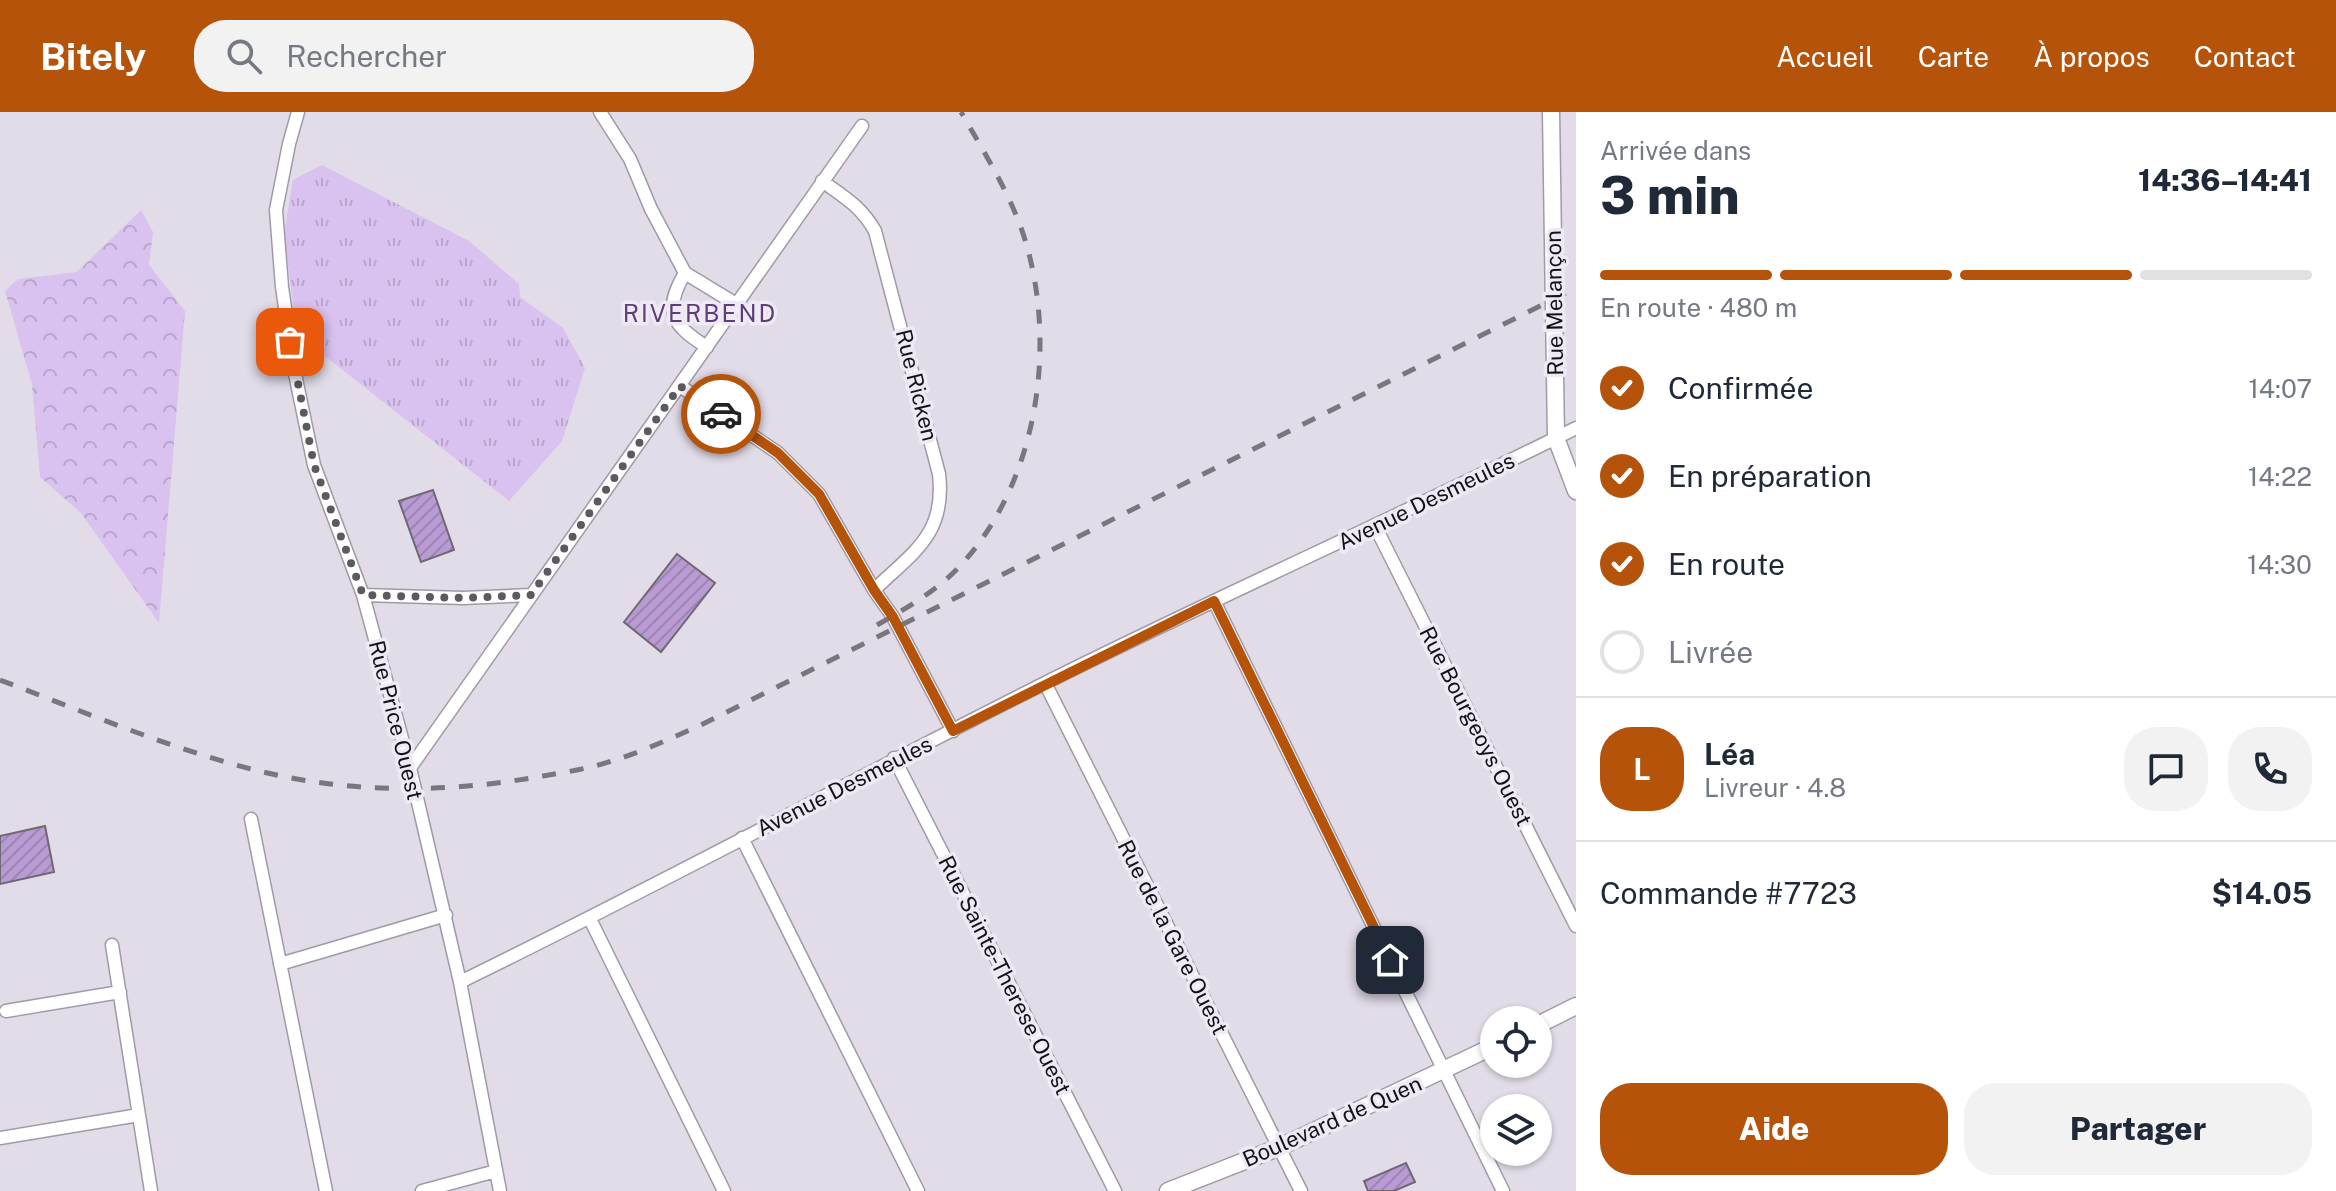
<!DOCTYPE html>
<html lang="fr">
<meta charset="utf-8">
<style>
:root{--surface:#fff;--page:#f2f2f3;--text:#1f2937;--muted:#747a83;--line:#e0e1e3;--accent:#b45309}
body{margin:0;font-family:"Public Sans",sans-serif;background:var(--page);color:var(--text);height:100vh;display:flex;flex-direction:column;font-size:30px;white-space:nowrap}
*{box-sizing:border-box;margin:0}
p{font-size:26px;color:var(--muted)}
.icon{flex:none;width:44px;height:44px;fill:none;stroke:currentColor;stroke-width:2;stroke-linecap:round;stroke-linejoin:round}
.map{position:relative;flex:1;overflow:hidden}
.drawer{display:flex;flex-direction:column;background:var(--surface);width:760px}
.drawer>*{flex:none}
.controls{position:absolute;left:1480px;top:894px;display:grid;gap:16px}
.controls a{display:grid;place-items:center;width:72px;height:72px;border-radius:50%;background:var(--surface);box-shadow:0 2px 6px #0004;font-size:40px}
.pin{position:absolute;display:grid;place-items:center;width:68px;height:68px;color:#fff;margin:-34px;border-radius:16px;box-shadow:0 4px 12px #0006}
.courier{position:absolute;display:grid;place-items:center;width:80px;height:80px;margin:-40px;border:6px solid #b45309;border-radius:50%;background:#fff;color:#222;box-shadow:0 2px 10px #0007}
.headline em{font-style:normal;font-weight:800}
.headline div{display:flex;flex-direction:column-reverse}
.headline{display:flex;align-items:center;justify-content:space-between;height:136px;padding:0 24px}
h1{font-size:52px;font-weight:800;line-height:60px}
.bar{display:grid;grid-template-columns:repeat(4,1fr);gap:12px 8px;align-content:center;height:96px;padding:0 24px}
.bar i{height:10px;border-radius:6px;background:var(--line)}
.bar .active{background:var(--accent)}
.bar p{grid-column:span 4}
.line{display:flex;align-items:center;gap:20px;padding:0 24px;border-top:2px solid var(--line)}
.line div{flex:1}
.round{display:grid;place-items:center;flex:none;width:84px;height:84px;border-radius:32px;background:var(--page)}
ol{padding:0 24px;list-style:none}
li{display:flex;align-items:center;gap:24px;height:88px}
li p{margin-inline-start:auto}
li .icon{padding:8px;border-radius:50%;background:var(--accent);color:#fff;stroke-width:4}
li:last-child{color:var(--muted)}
li i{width:44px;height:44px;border:4px solid var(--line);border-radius:50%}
.cta{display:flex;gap:16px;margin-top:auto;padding:16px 24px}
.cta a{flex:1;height:92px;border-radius:32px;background:var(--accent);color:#fff;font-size:32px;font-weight:800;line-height:92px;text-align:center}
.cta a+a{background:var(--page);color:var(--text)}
header{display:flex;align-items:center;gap:48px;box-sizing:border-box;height:112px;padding:0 40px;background:var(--accent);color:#fff}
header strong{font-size:38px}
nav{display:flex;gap:44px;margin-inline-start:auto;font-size:28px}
.search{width:560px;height:72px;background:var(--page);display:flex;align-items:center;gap:20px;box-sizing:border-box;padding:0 28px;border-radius:32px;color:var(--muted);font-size:30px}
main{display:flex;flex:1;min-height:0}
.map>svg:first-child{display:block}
</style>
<header>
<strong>Bitely</strong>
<div class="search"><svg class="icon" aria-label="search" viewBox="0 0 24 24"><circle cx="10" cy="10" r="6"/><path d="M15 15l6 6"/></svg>Rechercher</div>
<nav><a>Accueil</a><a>Carte</a><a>À propos</a><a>Contact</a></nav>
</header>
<main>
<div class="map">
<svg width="1576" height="1079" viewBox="0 0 1576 1079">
<defs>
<pattern id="forest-crowns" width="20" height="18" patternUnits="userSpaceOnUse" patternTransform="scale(2)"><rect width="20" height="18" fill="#d9c2ef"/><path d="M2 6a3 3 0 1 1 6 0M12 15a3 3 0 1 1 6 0" fill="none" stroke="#b9a6cc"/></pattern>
<pattern id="park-tufts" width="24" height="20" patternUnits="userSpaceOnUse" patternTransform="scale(2)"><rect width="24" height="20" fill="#d9c2ef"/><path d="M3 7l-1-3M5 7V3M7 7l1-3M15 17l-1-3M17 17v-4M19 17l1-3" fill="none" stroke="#b9a6cc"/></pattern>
<pattern id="building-hatch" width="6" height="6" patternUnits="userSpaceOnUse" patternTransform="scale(2)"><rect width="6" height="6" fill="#b89bd3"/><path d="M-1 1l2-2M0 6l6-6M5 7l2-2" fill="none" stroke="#9d84b4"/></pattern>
</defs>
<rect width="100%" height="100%" fill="#e2dce8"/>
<path fill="url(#forest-crowns)" d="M141,98l12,22 -4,33 36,46 -26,312 -78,-110 -41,-36 -8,-93 -27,-93 13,-12 59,-7z"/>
<path fill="url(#park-tufts)" d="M322,53l147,76 50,43 1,13 43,31 22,40 -23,73 -53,60 -212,-167 -13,-100 9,-54z"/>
<path fill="url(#building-hatch)" stroke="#6f6974" stroke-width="2" d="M433,378l21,60 -33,12 -22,-61z
M677,442l38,29 -54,69 -37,-30z
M45,714l9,46 -54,12v-48z
M1406,1051l9,19 -21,9h-26l-4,-10z"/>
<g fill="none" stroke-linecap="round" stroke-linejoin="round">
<g stroke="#a09aa6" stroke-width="15">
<path id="street" d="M298,0l-9,32 -13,66 6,77 12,82 20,96 49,130 47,173 50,214 40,209
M600,0l30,47 21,50 34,64 51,31
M822,69c22,16 39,25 53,50l64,243c7,61 -26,78 -65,116
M685,161c-22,37 -14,52 22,74
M680,274l98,67 41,41 55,96 19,27 60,114
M1375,414l201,400
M363,483l100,3 68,-3
M1214,489l289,590
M1045,571l256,508
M894,646l221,433
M410,656l452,-642
M251,707l75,372
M742,726l176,353
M590,807l134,272
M112,833l39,246
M280,852l166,-49
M460,870c197,-96 390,-201 585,-299 176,-88 355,-167 531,-255
M6,899l114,-19
M0,1026l139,-23
M422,1079l74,-20"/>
</g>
<g stroke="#a09aa6" stroke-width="19">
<path id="secondary" d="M1551,0l5,326 20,53
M1538,913l38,-19
M1168,1079l112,-44 214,-101"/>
</g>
<use href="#street" stroke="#fff" stroke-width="12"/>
<use href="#secondary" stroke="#fff" stroke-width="16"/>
<path stroke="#7a767e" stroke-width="5" stroke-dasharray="14 14" stroke-linecap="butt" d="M877,513c30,-17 61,-35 84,-60 76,-83 96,-216 65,-322 -14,-47 -41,-89 -65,-131
M0,568c85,32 170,69 259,91 93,23 190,22 284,5 24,-4 49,-8 72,-16 29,-9 56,-22 84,-34l877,-438"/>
</g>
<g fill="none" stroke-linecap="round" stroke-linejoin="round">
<path stroke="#5c5960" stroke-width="8" stroke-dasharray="0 14.4" d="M290,230l24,123 49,130 100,3 68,-3 149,-209 41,28"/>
<path stroke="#b45309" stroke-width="10" d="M721,302l57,39 41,41 55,96 19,27 60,114 261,-130 176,359"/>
</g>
<g text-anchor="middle" stroke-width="7" stroke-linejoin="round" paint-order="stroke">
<g font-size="22" fill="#141216" stroke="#efe9f6">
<text transform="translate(1554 191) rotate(-91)" y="8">Rue Melançon</text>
<text transform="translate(917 273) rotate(76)" y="8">Rue Ricken</text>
<text transform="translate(1426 389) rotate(-26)" y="8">Avenue Desmeules</text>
<text transform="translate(396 608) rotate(76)" y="8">Rue Price Ouest</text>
<text transform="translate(1476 614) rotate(63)" y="8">Rue Bourgeoys Ouest</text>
<text transform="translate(844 674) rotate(-27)" y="8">Avenue Desmeules</text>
<text transform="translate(1173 825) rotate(63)" y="8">Rue de la Gare Ouest</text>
<text transform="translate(1005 863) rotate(63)" y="8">Rue Sainte-Therese Ouest</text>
<text transform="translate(1332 1009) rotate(-24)" y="8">Boulevard de Quen</text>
</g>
<g font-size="24" letter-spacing="2" fill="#5e3e79" stroke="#efe9f6">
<text x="700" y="210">RIVERBEND</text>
</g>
</g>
</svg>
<div class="controls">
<a><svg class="icon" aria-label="locate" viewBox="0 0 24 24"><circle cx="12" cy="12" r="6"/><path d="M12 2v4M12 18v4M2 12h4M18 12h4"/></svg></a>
<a><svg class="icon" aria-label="layers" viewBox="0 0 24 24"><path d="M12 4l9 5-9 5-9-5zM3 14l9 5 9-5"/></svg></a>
</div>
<div class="pin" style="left:290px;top:230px;background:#ea580c"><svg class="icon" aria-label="bag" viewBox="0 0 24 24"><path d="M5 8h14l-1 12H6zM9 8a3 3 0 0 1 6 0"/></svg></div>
<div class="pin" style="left:1390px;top:848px;background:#1f2937"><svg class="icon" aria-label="home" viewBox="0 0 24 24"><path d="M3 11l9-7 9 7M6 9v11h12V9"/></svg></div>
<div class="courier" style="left:721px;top:302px"><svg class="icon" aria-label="car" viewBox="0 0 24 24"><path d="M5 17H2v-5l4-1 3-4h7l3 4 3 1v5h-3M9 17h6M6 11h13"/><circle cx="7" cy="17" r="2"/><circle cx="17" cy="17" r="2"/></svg></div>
</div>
<section class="drawer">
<div class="headline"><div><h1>3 min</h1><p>Arrivée dans</p></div><em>14:36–14:41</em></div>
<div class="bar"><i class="active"></i><i class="active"></i><i class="active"></i><i></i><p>En route · 480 m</p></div>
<ol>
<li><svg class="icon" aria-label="check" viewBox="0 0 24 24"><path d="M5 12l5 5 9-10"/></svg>Confirmée<p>14:07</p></li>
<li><svg class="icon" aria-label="check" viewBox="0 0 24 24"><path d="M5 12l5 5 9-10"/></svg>En préparation<p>14:22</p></li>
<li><svg class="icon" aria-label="check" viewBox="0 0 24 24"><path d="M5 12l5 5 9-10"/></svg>En route<p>14:30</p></li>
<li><i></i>Livrée</li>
</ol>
<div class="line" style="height:144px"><b class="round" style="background:var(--accent);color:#fff">L</b><div><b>Léa</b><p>Livreur · 4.8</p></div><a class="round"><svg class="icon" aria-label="chat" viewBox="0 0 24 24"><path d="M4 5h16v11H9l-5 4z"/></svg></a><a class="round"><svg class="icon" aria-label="phone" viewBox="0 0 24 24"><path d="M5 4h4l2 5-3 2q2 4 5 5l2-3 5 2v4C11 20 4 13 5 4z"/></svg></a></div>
<div class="line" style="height:104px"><div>Commande #7723</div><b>$14.05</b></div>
<div class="cta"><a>Aide</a><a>Partager</a></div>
</section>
</main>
